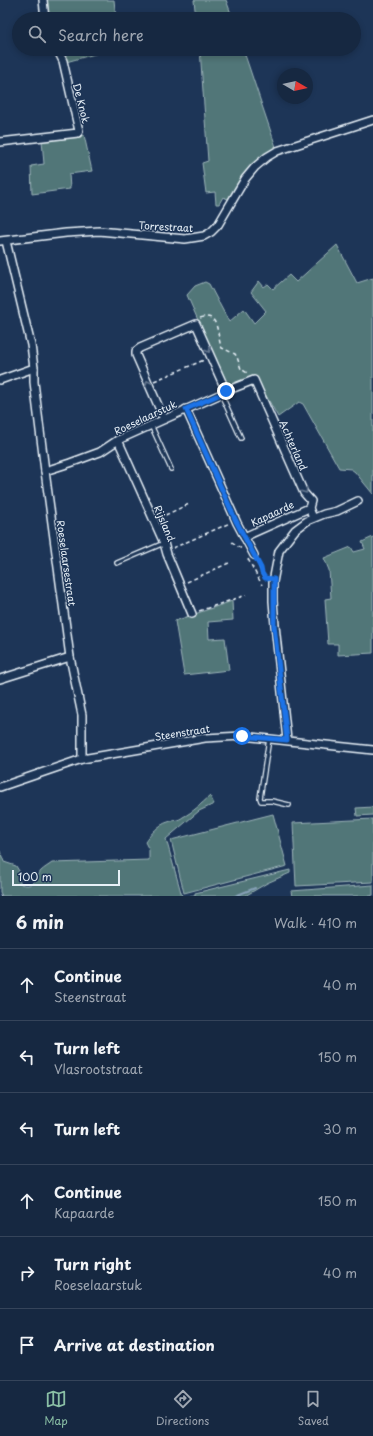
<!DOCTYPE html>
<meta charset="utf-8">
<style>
:root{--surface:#162841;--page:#1f3048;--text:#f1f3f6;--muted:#9ea6b1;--line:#35445a;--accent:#8abfa5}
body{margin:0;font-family:"Playpen Sans",sans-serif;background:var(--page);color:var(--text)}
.compass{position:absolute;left:277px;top:68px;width:36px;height:36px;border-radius:50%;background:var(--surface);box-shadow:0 2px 6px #0003;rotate:99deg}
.scale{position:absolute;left:12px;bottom:10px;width:108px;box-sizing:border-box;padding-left:4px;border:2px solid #e8f1f8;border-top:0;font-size:11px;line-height:14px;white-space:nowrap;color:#e8f1f8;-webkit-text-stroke:3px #1d3557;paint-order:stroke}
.stop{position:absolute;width:12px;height:12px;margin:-9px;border:3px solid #1a73e8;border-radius:50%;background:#fff}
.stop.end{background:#1a73e8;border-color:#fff;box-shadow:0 1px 4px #0008}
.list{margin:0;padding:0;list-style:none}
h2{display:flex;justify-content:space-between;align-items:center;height:52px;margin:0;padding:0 16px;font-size:17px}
h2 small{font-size:13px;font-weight:400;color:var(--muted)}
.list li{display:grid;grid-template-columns:26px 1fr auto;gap:12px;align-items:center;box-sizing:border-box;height:72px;padding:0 16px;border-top:1px solid var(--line)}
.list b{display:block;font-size:15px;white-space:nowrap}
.list p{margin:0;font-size:13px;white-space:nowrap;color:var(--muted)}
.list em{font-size:13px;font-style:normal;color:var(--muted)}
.icon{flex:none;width:22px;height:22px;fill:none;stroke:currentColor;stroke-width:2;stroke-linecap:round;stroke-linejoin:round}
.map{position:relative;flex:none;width:373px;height:896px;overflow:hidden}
.search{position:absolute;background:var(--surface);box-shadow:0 2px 6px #0003;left:12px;right:12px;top:12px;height:44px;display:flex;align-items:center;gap:10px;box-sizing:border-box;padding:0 14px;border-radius:22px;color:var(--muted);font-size:15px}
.sheet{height:484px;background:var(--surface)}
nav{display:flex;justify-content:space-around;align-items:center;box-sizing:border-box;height:56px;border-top:1px solid var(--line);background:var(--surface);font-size:11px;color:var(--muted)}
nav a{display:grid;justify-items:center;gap:2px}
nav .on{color:var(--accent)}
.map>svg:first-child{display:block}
.green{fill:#517678;stroke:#9cb4b8}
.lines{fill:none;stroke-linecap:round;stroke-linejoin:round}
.stream{stroke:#87a1b8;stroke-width:2}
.service-casing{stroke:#e8f1f8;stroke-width:6}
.minor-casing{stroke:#e8f1f8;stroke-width:10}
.path{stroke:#e8f1f8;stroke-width:1.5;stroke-dasharray:4 3;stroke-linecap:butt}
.service{stroke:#1d3557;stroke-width:3.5}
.minor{stroke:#1d3557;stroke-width:7}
.oneway{stroke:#64778f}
.route{stroke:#1a73e8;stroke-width:5}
.labels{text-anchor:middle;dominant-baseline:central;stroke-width:3;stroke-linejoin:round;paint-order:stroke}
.street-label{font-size:10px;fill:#e8f1f8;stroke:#1d3557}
</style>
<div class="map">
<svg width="373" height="896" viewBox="0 0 373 896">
<rect width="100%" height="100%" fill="#1d3557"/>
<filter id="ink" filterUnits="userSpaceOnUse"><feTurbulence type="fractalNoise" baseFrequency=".025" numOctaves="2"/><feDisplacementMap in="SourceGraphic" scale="8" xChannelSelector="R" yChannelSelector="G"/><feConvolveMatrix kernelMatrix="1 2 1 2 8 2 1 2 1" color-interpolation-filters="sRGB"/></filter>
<g filter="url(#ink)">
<g class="green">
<polygon points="47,0 114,0 116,19 49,19"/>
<polygon points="194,0 226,0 233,19 196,19"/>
<polygon points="60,49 113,49 66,62"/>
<path d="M200,49h43l33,98c-27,15 -33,26 -48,52l-5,-2 -4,7h-3l-1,-12 -9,1 -4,-30 6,-2z"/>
<polygon points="84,135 92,171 69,174 70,189 32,194 31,166 44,164 42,140"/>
<polygon points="337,245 357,283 373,278 373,494 355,472 351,469 339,468 303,404 299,402 278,417 255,376 232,386 226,384 187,295 195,286 205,282 209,284 229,322 244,309 254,323 266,311 251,292 259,281 264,287 268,284 273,289 289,275 296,282"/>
<polygon points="373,537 373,653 338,655 338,644 328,644 325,599 331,598 329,570 324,558 351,547 354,552 365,549 362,542"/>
<polygon points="232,601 233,620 208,622 209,639 225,638 229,670 184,675 175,621"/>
<path d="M210,796l4,8 -15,7 -33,28 16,57h-180l-2,-4v-41l4,11 12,4 3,5 -1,8 3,5c14,4 13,-5 20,-13 3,-3 7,-5 11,-8l97,-3v-10l-4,-8c7,-9 13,-17 23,-20 6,-2 10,-1 15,-5 10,-5 18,-13 27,-21z"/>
<polygon points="373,807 373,815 357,816 356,808"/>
<polygon points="273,814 287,866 184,893 171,840"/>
<polygon points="373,819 373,882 296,886 293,823"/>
<polygon points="290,870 290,873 267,883 245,896 190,896 195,895 195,893"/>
<polygon points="373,885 373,895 370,896 292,896 291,891"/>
</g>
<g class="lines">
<polyline class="stream" points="235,896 255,888"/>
<defs>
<g id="service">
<polyline points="221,394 241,438"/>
<polyline points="151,425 171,469"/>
<polyline points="117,563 164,543"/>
<polyline points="269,739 260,798 261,801 272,801 289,805"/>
</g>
<g id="minor">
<polyline points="43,0 45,19"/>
<polyline points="0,142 78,133 79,131 63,61 57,49"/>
<polyline points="0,241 66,233 99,231 185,239 204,236 211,232 218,225 245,179 255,167 267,157 277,151 373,120"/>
<polyline points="6,241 31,345 34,368 34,382 45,471 70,657 82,715 82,759"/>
<polyline points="0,380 34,368"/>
<polyline points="186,409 237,523 254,555"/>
<polyline points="164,419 136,355 136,351 140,348 196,324 226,391"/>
<polyline points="118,440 164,543 167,554 192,614"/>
<polyline points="45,471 70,463 100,452 118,440 221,394 226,391 254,380 304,493 311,501 309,508 313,518"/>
<polyline points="244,537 309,508"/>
<polyline points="0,679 70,657"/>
<polyline points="287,740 275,625 273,601 273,582 279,551 295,530 307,521 324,514 337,511 358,501"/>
<polyline points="0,787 82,759 205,738 242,736 373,750"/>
</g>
</defs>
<use href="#service" class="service-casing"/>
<use href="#minor" class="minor-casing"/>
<g class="path">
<path d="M200,318c21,-7 16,20 22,30l13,6 2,3 4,12 8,5"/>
<polyline points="154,381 204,360"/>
<polyline points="159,518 189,504"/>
<polyline points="232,542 243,550"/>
<polyline points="173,548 230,523"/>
<polyline points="248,559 262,585"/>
<polyline points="257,560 263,576 268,578"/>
<polyline points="187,582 231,562"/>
<polyline points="199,611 246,595"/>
<polyline points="0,895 1,896"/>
</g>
<use href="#service" class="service"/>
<use href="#minor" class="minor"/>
</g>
<defs><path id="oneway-chevron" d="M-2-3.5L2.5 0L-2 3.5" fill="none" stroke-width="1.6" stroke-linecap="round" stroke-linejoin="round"/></defs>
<g class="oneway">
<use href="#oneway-chevron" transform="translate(208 350) rotate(65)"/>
<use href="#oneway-chevron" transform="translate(148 383) rotate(-114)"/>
<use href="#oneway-chevron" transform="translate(305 491) rotate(55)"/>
</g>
</g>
<g class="lines" filter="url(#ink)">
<polyline class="route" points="226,391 221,394 186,409 236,521 261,568 262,573 265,578 274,579 274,625 287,740 242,736"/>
</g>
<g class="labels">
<g class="street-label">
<text transform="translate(82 103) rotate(76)">De Knok</text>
<text transform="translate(166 226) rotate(3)">Torrestraat</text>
<text transform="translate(145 417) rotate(-25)">Roeselaarstuk</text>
<text transform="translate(294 445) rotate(66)">Achterland</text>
<text transform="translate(272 513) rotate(-25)">Kapaarde</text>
<text transform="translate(165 523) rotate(67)">Rijsland</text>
<text transform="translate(67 563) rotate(82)">Roeselaarsestraat</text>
<text transform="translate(182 732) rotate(-9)">Steenstraat</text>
</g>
</g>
</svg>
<svg class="compass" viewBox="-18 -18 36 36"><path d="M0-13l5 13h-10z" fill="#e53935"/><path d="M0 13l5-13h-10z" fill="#9ea6b1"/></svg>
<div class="scale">100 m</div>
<div class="stop" style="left:242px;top:736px"></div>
<div class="stop end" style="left:226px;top:391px"></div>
<div class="search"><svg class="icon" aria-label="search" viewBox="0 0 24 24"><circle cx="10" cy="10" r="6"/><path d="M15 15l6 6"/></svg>Search here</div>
</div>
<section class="sheet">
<h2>6 min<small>Walk · 410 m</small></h2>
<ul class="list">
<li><svg class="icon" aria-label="ahead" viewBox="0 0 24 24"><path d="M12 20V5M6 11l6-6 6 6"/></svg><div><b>Continue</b><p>Steenstraat</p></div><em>40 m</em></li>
<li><svg class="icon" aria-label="left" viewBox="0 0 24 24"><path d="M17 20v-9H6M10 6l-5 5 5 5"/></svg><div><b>Turn left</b><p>Vlasrootstraat</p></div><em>150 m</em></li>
<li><svg class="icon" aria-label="left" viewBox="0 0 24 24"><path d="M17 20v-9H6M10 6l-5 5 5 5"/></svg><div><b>Turn left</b></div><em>30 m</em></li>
<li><svg class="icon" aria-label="ahead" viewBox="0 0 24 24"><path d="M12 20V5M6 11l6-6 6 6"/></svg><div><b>Continue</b><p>Kapaarde</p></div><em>150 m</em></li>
<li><svg class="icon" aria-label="right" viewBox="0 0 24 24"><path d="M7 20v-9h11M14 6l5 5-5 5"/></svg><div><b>Turn right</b><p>Roeselaarstuk</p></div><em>40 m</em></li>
<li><svg class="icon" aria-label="arrive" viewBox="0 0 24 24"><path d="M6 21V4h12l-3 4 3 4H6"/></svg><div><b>Arrive at destination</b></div></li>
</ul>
</section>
<nav>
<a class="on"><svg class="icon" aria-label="map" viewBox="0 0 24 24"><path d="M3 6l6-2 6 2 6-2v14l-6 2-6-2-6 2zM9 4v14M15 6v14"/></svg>Map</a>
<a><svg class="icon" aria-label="directions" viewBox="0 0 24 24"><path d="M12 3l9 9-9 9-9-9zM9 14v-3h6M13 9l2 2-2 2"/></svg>Directions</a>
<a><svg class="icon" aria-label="saved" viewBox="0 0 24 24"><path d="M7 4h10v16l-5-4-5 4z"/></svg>Saved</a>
</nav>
